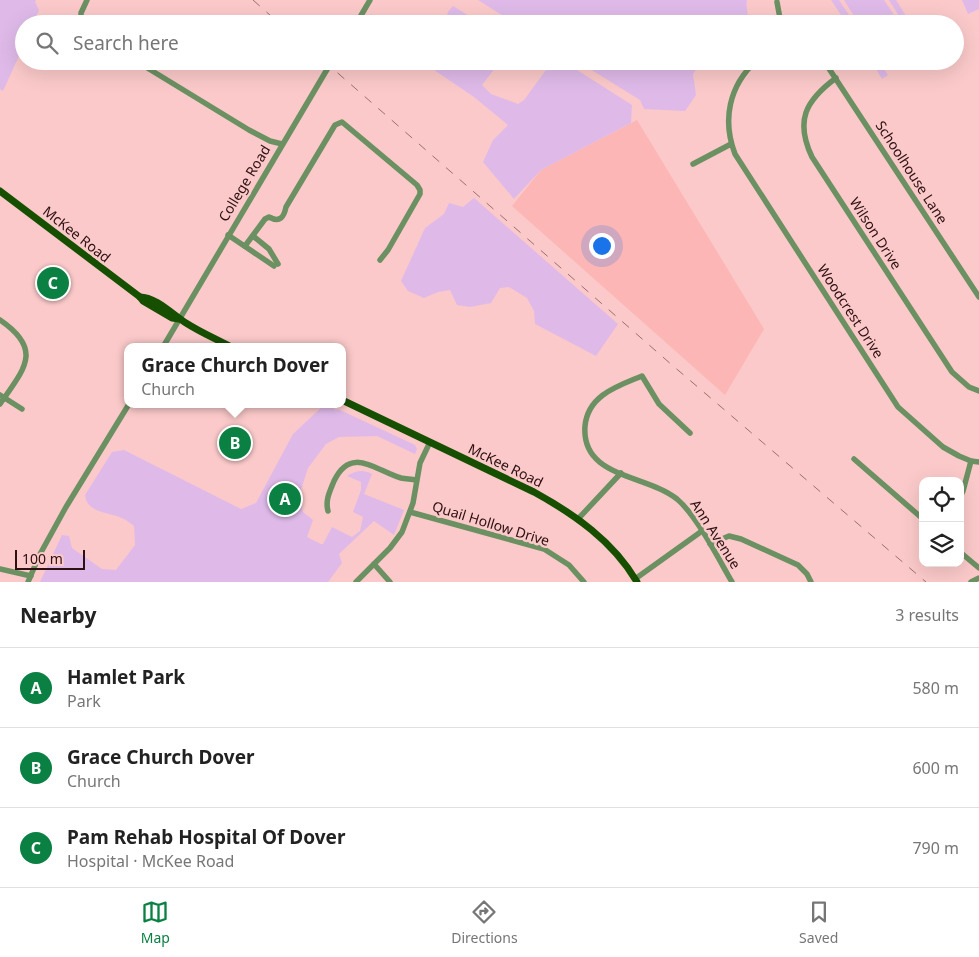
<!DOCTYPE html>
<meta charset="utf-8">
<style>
:root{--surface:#fff;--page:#f6f6f6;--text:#222;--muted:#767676;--line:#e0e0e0;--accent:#0b8043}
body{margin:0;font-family:"Noto Sans",sans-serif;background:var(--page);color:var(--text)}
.controls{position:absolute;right:15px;bottom:15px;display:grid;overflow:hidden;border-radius:10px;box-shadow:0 5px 20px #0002}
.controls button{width:45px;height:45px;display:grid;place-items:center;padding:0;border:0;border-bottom:1px solid var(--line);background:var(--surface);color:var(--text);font:25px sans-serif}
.scale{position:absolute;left:15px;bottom:12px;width:70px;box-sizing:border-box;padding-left:5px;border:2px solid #2d1011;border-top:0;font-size:14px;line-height:18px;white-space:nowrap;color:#2d1011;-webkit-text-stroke:4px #fbc9c9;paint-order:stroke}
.you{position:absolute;left:601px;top:245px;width:18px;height:18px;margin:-12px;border:4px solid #fff;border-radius:50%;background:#1a73e8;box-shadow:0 0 0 8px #1a73e833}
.badge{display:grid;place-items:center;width:32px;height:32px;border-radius:50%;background:var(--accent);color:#fff;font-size:16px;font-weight:700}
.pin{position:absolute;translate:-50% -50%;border:2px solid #fff;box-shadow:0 1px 5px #0006}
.popup{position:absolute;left:124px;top:343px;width:222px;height:65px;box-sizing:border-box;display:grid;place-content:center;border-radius:10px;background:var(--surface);filter:drop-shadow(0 1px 4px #0005);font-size:16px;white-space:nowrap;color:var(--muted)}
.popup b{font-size:19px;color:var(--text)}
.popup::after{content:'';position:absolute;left:50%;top:100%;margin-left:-10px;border:10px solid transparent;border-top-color:var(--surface)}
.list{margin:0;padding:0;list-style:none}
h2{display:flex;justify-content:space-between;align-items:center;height:65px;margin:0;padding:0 20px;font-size:21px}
h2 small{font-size:16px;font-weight:400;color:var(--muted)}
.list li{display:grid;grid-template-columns:32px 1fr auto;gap:15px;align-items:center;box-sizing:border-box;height:80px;padding:0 20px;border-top:1px solid var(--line)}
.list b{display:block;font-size:19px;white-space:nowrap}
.list p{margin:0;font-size:16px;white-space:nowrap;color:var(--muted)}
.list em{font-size:16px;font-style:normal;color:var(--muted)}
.icon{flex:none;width:28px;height:28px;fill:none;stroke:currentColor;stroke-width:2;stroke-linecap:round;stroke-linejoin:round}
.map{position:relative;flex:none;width:979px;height:582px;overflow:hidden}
.search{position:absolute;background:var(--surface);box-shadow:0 5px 20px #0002;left:15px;right:15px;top:15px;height:55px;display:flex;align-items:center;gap:12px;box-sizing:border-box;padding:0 18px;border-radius:28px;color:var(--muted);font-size:19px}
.sheet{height:305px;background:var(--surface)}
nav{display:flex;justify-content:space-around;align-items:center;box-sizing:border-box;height:70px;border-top:1px solid var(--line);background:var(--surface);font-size:14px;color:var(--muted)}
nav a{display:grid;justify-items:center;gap:2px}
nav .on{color:var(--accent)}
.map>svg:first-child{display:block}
.built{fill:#fdb6b6}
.green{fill:#dfbae9}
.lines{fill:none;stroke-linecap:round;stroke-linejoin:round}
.minor{stroke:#6b9062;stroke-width:5.5}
.major{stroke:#174f00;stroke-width:7}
.rail{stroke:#987071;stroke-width:1;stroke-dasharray:9 9;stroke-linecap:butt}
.labels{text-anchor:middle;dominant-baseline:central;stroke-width:5;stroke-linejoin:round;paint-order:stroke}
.street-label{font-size:14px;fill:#2d1011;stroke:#fbc9c9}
</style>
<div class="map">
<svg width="979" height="582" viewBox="0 0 979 582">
<rect width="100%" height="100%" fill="#fbc9c9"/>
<polygon class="built" points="637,120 764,329 725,395 512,206 541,170"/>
<g class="green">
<polygon points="0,0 36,0 35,2 39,10 33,24 24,24 24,45 3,91 0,89"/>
<path d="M478,0h269c-2,8 3,16 0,24h-231z"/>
<polygon points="831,0 839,0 855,24 847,24"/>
<polygon points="844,0 884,0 900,24 859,24"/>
<polygon points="889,0 896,0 911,24 904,24"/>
<polygon points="962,0 979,0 979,9 968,14"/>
<polygon points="453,6 482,24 445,24 448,12"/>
<polygon points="371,14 389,24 366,24"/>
<polygon points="421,61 496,61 495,68 482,85 491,94 518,104 524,100 546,70 545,61 563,61 632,105 631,123 541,170 514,199 483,162 493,140 508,125 474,97"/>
<polygon points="577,61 702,61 693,74 696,95 685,111 644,109 640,100"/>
<path d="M871,61c7,0 13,3 20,3 7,0 13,-3 21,-3l-12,8h-16l4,6 -6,4z"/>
<polygon points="474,198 618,324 596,356 535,324 534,311 527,298 509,287 500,288 491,303 470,307 457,305 450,290 438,292 424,298 408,291 401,281 425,228 444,214 449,203 463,207"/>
<path d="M325,404l11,6 2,-1 77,36 2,4 -2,5 -38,-18 -38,1 -13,7 -18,24 -9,28 4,16 10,8 -6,17 14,7h2l9,-17 20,10 8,-6 3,-14 -10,-5 8,-22v-8l-14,-6c9,-5 15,-7 25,-2l-8,20 40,16 -10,25 -20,-14 -35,33 3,9 -14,19h-288l22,-47 7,1 3,12 30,21 14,1 19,-25 -1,-19c-3,-2 -6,-5 -10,-7 -13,-7 -37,-5 -39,-24l27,-43 12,-2 117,59 15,-6 37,-69z"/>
</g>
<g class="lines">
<g class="minor">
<polyline points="777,2 781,24"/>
<polyline points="81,24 81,13 87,0"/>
<polyline points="356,24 370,0"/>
<polyline points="136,61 249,130 270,141 282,144"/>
<path d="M756,61c-27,25 -34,59 -21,93l163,253 45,40 16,9 12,5 8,1"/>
<polyline points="824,61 979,297"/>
<path d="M836,78c-31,23 -41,43 -24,79l140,215 17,15 10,4"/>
<polyline points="693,164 731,144"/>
<polyline points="228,235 274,266"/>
<polyline points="253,236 269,249 278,264"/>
<path d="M245,246l20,-27 4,-2c11,6 15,0 17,-10l49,-82 7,-3 75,63 3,5v4l-32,56 -8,10"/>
<path d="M0,320c44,30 24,49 0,84"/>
<polyline points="163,347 332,61"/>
<polyline points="0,395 22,409"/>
<path d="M690,433l-31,-29 -17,-28c-24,10 -54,19 -57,50 -4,52 61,48 92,73 20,17 41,59 55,83"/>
<polyline points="854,459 923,519"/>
<polyline points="960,497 963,491 971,461"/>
<path d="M328,511c-3,-11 2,-20 6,-30 17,-36 42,-10 67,-3 5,1 10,1 15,2"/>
<polyline points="410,512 544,549 569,565 584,582"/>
<polyline points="578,519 621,473"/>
<polyline points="710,544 729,536 741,539 798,565 807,574 811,582"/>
<polyline points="960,552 979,568"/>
<polyline points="374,564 390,582"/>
<polyline points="0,569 31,576"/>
<polyline points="635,579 702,531"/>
<polyline points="28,582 39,556 66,507 129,404"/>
<polyline points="356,582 390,548 402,532 413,503 420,463 430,442"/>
<polyline points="971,582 979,578"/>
</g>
<g class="major">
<polyline points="0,191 140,297 143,301 172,318 179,319"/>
<path d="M140,297c16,0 33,18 46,26 14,9 30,16 45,24"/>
<path d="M342,400l192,92c40,22 79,49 103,90"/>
</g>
<g class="rail">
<polyline points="253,0 280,24"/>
<polyline points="324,61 672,365 926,582"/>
</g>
</g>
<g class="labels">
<g class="street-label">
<text transform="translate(912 172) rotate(57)">Schoolhouse Lane</text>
<text transform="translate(244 183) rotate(-59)">College Road</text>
<text transform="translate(876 233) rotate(57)">Wilson Drive</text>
<text transform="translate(77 234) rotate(38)">McKee Road</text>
<text transform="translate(851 311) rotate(57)">Woodcrest Drive</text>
<text transform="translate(506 465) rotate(26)">McKee Road</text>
<text transform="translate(491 523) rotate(17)">Quail Hollow Drive</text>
<text transform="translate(716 534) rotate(57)">Ann Avenue</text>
</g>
</g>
</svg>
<div class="controls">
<button><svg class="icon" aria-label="locate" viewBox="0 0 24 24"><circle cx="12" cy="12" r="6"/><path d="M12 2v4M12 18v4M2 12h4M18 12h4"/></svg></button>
<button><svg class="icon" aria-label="layers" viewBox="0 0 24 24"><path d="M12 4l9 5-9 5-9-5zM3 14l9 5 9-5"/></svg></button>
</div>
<div class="scale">100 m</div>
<div class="you"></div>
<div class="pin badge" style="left:285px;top:499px">A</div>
<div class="pin badge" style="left:235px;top:443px">B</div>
<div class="popup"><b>Grace Church Dover</b>Church</div>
<div class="pin badge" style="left:53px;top:283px">C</div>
<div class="search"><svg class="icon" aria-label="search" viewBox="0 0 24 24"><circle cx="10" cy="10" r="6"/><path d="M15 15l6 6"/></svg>Search here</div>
</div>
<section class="sheet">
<h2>Nearby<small>3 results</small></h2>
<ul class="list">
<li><span class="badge">A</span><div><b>Hamlet Park</b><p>Park</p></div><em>580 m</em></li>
<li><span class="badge">B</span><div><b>Grace Church Dover</b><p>Church</p></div><em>600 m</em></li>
<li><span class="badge">C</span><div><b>Pam Rehab Hospital Of Dover</b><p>Hospital · McKee Road</p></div><em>790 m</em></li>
</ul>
</section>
<nav>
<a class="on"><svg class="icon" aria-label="map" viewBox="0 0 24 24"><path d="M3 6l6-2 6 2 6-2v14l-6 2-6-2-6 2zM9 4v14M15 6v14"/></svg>Map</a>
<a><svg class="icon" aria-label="directions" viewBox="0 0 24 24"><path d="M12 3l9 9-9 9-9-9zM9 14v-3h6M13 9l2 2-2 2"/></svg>Directions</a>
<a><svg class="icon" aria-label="saved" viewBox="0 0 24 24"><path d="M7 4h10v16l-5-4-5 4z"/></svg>Saved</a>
</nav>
